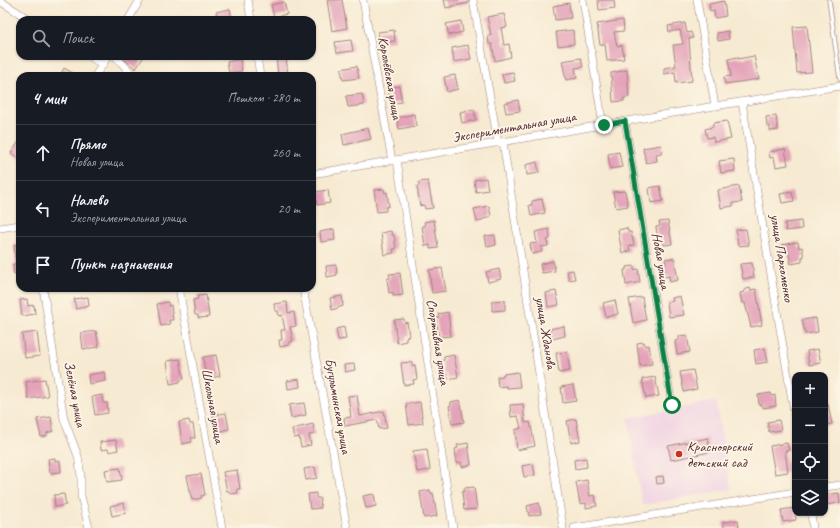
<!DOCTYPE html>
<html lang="ru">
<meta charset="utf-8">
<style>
:root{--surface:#171b24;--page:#20242c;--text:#f1f3f6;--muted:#9ea1a6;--line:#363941}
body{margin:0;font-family:Caveat,sans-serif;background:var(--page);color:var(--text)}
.controls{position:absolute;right:12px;bottom:12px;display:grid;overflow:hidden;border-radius:8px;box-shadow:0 1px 3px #0004}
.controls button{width:36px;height:36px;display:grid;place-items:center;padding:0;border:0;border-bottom:1px solid var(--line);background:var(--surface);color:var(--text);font:20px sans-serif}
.stop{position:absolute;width:12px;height:12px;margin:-9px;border:3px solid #0b8043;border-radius:50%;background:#fff}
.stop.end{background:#0b8043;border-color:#fff;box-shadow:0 1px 4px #0008}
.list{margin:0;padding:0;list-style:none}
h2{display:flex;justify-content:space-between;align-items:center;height:52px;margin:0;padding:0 16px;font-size:17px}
h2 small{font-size:13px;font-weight:400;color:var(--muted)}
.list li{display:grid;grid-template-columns:26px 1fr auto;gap:12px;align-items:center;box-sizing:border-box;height:56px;padding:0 16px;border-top:1px solid var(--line)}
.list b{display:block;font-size:15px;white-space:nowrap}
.list p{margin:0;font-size:13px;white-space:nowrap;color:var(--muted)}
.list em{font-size:13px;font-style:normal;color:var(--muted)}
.icon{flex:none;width:22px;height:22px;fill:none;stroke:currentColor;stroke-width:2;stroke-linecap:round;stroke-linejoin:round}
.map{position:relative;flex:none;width:840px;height:528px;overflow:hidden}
.search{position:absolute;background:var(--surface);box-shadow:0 1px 3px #0004;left:16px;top:16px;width:300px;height:44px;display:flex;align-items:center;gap:10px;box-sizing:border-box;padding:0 14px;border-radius:12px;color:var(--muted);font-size:15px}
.panel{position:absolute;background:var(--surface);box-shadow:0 1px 3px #0004;left:16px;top:72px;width:300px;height:220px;border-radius:12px}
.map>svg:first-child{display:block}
.built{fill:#f0d0e4}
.building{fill:#e4a3b9}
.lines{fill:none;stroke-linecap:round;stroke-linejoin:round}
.service-casing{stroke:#a0847e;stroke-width:5}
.minor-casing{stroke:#a0847e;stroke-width:8}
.service{stroke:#fff;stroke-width:3.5}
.minor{stroke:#fff;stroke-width:7}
.route{stroke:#0b8043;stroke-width:5}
.poi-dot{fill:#c8321e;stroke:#fcf5e5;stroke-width:1.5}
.labels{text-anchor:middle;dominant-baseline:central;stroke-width:3.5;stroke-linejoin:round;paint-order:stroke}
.street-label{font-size:14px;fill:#4a1f2b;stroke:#fcf5e5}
.poi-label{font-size:14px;fill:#4a1f2b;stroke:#fcf5e5;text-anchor:start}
</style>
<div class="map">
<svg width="840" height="528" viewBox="0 0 840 528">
<rect width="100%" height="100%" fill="#fcf5e5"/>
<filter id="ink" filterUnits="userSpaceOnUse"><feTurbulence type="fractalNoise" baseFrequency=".025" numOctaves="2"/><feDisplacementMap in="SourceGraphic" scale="8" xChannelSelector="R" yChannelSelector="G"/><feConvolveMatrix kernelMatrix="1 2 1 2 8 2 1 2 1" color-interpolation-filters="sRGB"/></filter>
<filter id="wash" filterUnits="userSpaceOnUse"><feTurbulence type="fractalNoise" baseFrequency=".012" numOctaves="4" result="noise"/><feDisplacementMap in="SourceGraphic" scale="16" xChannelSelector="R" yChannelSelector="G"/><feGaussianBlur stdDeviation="0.9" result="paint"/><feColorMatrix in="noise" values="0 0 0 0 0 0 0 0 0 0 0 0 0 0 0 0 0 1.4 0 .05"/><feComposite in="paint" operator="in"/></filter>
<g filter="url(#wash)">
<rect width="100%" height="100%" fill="#f7ead2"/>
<polygon class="built" points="716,401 731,489 642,505 628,418"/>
<g id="blocks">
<g class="building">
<polygon points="327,0 342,0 347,28 332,31"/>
<polygon points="444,0 468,0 468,3 446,8"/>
<polygon points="598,0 614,0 615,8 599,10"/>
<polygon points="724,1 726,16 715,18 714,10 710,11 709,4"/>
<polygon points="284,2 287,14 274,17 271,5"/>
<polygon points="569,3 571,18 555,20 553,6"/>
<polygon points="230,9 232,20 218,20 216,12"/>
<polygon points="504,14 507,27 501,28 504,45 509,44 511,57 495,61 492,44 489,44 488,36 491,35 487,17"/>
<polygon points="623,20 624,31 614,32 617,46 622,45 624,59 607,61 605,44 600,45 597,24"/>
<polygon points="461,21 463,32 449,35 446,24"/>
<polygon points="685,23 687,33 691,32 693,38 689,39 692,81 676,83 675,72 664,74 664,68 676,66 673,45 683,44 680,30 669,32 668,26"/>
<polygon points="807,26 812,72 797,73 793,27"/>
<polygon points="394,30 395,41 379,43 378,32"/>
<polygon points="573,30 574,44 558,46 556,32"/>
<polygon points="728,31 729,39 718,41 717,33"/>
<polygon points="351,40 353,51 337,53 335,42"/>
<polygon points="468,45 471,59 454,62 452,48"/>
<polygon points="126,56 144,56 136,69 124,59"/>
<polygon points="276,56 286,56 288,76 278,76"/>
<polygon points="754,56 759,79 725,84 724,77 731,76 728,59 738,57 738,59"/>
<polygon points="581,58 583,67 575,68 577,78 566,80 562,61"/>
<polygon points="240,59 242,71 229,73 227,62"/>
<polygon points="357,66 359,78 343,80 341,69"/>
<polygon points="64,68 78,76 60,76"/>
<polygon points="627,70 629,97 624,98 624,101 613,102 611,73"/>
<polygon points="513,72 515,81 504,83 502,74"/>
<polygon points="455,75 458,89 447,92 444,77"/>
<polygon points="399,86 402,102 391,104 388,88"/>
<polygon points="362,94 364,105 348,107 346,96"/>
<polygon points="518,100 520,111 506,113 504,103"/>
<polygon points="474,109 476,120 462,123 460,112"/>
<polygon points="414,114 416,126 399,129 397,118"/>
<polygon points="776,116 778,130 770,131 770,126 767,126 766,117"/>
<polygon points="727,121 731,139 714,142 713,137 707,138 705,129 713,127 713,123"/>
<polygon points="368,128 371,139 344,145 342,134"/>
<polygon points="20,140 20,159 11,153"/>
<polygon points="661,145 662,153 656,154 657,161 646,163 643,148"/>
<polygon points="785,149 788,165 776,167 774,157 770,158 769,152"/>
<polygon points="619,152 622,167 610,169 608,154"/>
<polygon points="734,159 735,171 721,173 719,161"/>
<polygon points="537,162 539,173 527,175 526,165"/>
<polygon points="486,178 488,190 476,192 474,180"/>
<polygon points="428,181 433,208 425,209 424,205 420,206 417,186 419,186 419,182"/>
<polygon points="660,186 663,201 651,203 649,188"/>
<polygon points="739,186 742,202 733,203 733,206 721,208 718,190"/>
<polygon points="384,189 385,193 387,192 389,206 386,207 386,211 377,212 374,190"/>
<polygon points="328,190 330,203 317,205 314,192"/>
<polygon points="625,191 628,206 616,208 613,192"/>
<polygon points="792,192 794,201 782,203 780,194"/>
<polygon points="542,199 545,213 531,216 529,205 532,205 532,201"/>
<polygon points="489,206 491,216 477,222 474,209"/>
<polygon points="434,220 438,248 430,249 430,245 425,246 422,226 425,226 424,222"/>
<polygon points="668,221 672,244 664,245 663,239 658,240 656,227 660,226 659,222"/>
<polygon points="801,221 802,229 786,231 785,223"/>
<polygon points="627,228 628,232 631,232 634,245 629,246 630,251 622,253 618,230"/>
<polygon points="334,229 335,240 321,242 320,232"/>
<polygon points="549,229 550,239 547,240 548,246 541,247 542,252 532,254 530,244 537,243 535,232"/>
<polygon points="746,229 749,245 738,246 736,230"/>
<polygon points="391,231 392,235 394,235 396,249 393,249 394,253 384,255 381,233"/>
<polygon points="495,235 496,245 487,247 485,236"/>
<polygon points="798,242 799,248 802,247 804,257 802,257 802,262 791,264 788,251 782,253 781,245"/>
<polygon points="20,244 20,273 14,274 13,264 16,264 14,245"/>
<polygon points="674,258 678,280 670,282 669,276 664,277 662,264 666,263 665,259"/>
<polygon points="553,261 555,271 542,273 540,264"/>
<polygon points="752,263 754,277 743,279 740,264"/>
<polygon points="336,265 337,275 327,277 326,266"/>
<polygon points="634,266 634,270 638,269 640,282 626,285 624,270 626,270 626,267"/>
<polygon points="442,268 446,291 432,293 429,270"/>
<polygon points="499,269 501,279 488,282 486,272"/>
<polygon points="573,270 575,279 569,280 567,271"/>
<polygon points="400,273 403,295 393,296 393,292 389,293 387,279 390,278 389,274"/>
<polygon points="750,288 751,290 756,289 762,325 751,327 745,303 742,303 740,293 744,292 744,290"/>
<polygon points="556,291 559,305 548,307 546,293"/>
<polygon points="206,295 209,317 198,318 198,315 195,315 193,300 198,299 197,296"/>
<polygon points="342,296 343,306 332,310 330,298"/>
<polygon points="680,296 684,315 669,317 667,302 673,301 672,298"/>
<polygon points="88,297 89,306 76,309 74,299"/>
<polygon points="642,297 646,320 633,323 629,299"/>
<polygon points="27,299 28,306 34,305 35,314 22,316 20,300"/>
<polygon points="505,300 505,310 492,311 492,301"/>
<polygon points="615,300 618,314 606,317 603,303"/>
<polygon points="168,302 168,306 171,305 173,320 169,320 170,324 161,326 157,304"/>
<polygon points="287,302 288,313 294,312 296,326 290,327 293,341 289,342 289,345 280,347 279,340 282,340 281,330 285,330 282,315 279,316 278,311 275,311 274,304"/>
<polygon points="448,312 451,336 439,337 436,318 439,317 438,314"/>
<polygon points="816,318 818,332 805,334 802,320"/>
<polygon points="404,319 405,323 407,322 409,336 406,337 406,341 397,343 394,320"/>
<polygon points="564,326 565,336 552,339 550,329"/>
<polygon points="344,327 346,339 338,340 336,329"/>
<polygon points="96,331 99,347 83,349 81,333"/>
<polygon points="37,332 40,356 25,358 22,334"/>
<polygon points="687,335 690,352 677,354 675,341 679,340 679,336"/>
<polygon points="644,342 645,346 649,345 652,364 640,366 637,343"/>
<polygon points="765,348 768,362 756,364 754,350"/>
<polygon points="818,349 821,363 809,365 807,351"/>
<polygon points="567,352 570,371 559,373 556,353"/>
<polygon points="216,355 220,376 206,379 203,357"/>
<polygon points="454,355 458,377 448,379 447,374 444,375 442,361 444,360 444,357"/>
<polygon points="180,359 184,379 180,380 180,382 170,384 167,361"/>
<polygon points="412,362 412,366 415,365 417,379 413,380 414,384 404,385 401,363"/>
<polygon points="354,364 355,370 345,372 344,365"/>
<polygon points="693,370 697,389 684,392 680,372"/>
<polygon points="104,372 106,381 89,384 88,375"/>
<polygon points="518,372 520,387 507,388 506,386 498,387 497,377 503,376 503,374"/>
<polygon points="655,377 659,396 646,398 642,379"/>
<polygon points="45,379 48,396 28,399 26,382"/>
<polygon points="299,379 300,387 288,389 287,381"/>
<polygon points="573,385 576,401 563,403 561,387"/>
<polygon points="771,393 772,396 775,395 776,406 763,408 763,405 759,405 758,395"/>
<polygon points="102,395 103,403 107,403 108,413 95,415 92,397"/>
<polygon points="357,395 360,416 384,411 387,428 379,429 377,420 345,426 344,418 351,417 348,396"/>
<polygon points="460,400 464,422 452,424 449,406 451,405 451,402"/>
<polygon points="420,402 423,423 409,425 406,404"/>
<polygon points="304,403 306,415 291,418 289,405"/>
<polygon points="523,404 525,423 530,422 535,446 517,450 515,430 521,428 518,416 511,417 510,405"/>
<polygon points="825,404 828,404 832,424 825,425"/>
<polygon points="226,413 229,429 216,432 213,415"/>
<polygon points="51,417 53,431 47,433 47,436 41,437 37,419"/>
<polygon points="576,419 580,441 571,443 567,421"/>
<polygon points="189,420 190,424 193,424 195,438 191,438 192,442 182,444 179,422"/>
<polygon points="779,420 781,430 769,432 767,422"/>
<polygon points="313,424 315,434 309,435 311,445 301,447 299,437 294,438 292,429"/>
<polygon points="708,438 710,452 671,460 668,446"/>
<polygon points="116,440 118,450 109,452 108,449 101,450 100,442"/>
<polygon points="468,443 471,465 462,467 461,462 457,463 455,449 458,448 457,445"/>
<polygon points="787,443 789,450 785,451 788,472 775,474 770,446"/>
<polygon points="427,449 430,470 417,472 413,451"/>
<polygon points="55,458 55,461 60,461 61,472 50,473 48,459"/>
<polygon points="586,458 587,467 575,469 574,460"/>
<polygon points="533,464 535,475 524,477 522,466"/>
<polygon points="315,467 317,478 306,480 304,469"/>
<polygon points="120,468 122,480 107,482 105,470"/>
<polygon points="237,470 240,489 237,489 238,493 230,494 229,491 227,491 223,472"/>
<polygon points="201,474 205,495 201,496 202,498 192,500 187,476"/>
<polygon points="663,476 664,483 657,484 656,477"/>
<polygon points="587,480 590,496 595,495 597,506 586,508 586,503 580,504 576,482"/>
<polygon points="474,487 477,509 464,510 462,492 464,492 464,488"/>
<polygon points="430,490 431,494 433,493 437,516 424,518 420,492"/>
<polygon points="316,493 316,498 320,498 321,508 310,509 308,494"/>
<polygon points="839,493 840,503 825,505 825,495"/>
<polygon points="64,494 66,505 55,507 54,495"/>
<polygon points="374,494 376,506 366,508 363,496"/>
<polygon points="124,503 126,513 112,516 110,506"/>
<polygon points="539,503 541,514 529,516 527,506"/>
<polygon points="794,508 796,520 783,522 781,510"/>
<polygon points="738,520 739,528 724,528 723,522"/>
</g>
</g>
</g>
<g filter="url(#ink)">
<use href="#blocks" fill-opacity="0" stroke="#a0847e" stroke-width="1"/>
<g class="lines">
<defs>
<polyline id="service" points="829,0 840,79"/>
<g id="minor">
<polyline points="248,0 251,20"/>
<polyline points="363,0 392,161"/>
<polyline points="473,0 498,143"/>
<polyline points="583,0 603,125"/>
<polyline points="697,0 715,106"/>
<polyline points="0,1 30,20"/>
<polyline points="128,20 140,0"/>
<polyline points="89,56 103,65"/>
<polyline points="115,56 134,76"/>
<polyline points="257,56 260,76"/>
<polyline points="95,76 108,56"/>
<polyline points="742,102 795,418"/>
<polyline points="625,121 672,405"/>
<polyline points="503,142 563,528"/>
<polyline points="397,160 453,528"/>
<polyline points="312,174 715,106 840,86"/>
<polyline points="0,228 20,225"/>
<polyline points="43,288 64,419 78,456 81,476 81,496 89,528"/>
<polyline points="179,288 222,528"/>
<polyline points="303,288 347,528"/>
<polyline points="825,487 840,485"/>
<polyline points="811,513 813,528"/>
<polyline points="574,528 795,492"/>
</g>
</defs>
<use href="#service" class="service-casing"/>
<use href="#minor" class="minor-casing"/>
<use href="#service" class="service"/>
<use href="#minor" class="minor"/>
</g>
</g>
<g class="lines" filter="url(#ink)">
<polyline class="route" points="604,125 625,121 672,405"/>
</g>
<circle class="poi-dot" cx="679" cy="454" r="4"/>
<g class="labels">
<g class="street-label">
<text transform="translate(390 78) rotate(80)">Королёвская улица</text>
<text transform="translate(514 127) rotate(-10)">Экспериментальная улица</text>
<text transform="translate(782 258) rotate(81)">улица Пархоменко</text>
<text transform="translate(661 261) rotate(81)">Новая улица</text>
<text transform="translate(546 333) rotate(81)">улица Жданова</text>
<text transform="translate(438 342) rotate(81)">Спортивная улица</text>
<text transform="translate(75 394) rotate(79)">Зелёная улица</text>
<text transform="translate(213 406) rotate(80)">Школьная улица</text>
<text transform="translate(338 406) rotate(80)">Бугульминская улица</text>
</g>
<g class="poi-label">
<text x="687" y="446">Красноярский<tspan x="687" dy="16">детский сад</tspan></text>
</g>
</g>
</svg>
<div class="controls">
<button>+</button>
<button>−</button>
<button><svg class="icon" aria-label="locate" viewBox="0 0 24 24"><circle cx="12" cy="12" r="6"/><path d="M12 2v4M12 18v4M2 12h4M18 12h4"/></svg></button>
<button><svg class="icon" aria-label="layers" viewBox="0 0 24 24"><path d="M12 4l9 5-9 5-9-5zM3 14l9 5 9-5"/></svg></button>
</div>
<div class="stop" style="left:672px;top:405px"></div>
<div class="stop end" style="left:604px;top:125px"></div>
<div class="search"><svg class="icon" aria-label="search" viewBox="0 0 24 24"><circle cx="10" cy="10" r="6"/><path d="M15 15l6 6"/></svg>Поиск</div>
<section class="panel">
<h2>4 мин<small>Пешком · 280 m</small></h2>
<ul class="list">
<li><svg class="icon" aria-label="ahead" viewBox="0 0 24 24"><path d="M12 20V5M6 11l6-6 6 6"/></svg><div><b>Прямо</b><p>Новая улица</p></div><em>260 m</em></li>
<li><svg class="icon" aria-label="left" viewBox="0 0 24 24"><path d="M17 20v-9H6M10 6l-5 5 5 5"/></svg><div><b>Налево</b><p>Экспериментальная улица</p></div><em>20 m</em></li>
<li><svg class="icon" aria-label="arrive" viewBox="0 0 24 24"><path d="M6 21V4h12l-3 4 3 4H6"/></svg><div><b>Пункт назначения</b></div></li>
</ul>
</section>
</div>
